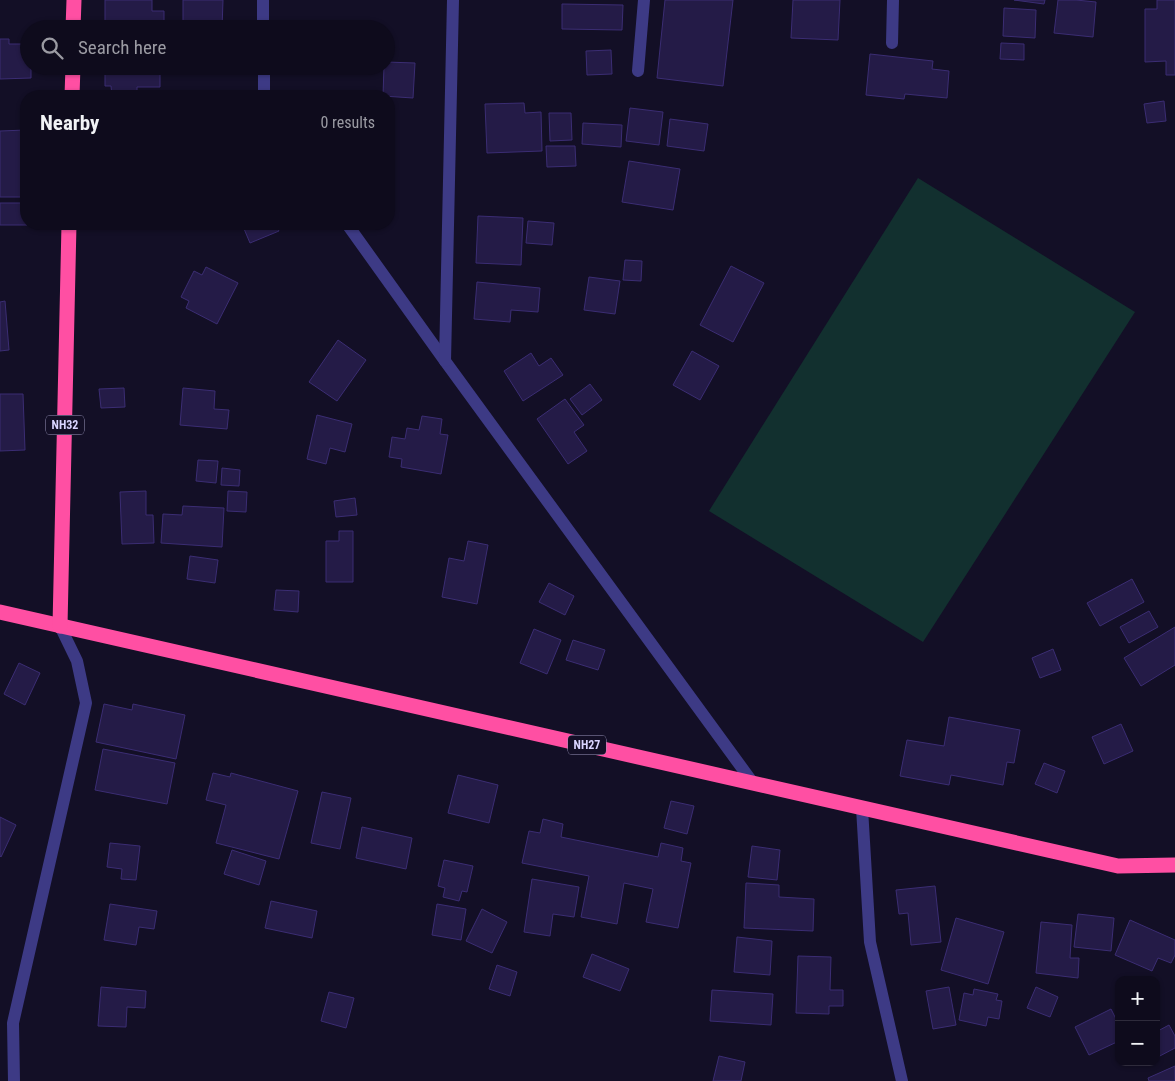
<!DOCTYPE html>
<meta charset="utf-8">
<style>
:root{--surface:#0e0b1c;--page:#171425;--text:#f1f3f6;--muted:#9b9ba3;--line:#2e2b3b}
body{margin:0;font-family:"Roboto Condensed",sans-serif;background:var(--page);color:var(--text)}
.controls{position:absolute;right:15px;bottom:15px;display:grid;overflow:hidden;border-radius:10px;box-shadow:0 1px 4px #0004}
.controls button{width:45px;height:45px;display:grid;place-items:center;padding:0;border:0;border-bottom:1px solid var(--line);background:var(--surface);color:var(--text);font:25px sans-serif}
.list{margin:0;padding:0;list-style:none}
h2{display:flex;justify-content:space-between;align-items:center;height:65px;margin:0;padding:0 20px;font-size:21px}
h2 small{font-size:16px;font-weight:400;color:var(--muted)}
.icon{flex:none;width:28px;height:28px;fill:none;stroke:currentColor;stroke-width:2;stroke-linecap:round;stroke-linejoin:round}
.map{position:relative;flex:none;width:1175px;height:1081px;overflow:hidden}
.search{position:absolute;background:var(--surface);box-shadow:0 1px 4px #0004;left:20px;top:20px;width:375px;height:55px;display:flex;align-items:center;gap:12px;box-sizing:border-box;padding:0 18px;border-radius:28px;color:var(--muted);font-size:19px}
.panel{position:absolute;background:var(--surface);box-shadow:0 1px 4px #0004;left:20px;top:90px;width:375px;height:140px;border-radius:20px}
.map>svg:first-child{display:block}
.green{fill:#12302f}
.building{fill:#241b47;stroke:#3b2d73}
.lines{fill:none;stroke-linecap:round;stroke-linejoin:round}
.street{stroke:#3d3a85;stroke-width:12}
.highway{stroke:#ff4fa3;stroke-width:15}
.labels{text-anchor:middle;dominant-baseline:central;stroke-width:4;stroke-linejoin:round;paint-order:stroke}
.shield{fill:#130f26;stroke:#9e99be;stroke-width:1}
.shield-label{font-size:12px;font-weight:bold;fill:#d9d4ff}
</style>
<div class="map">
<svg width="1175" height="1081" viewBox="0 0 1175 1081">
<rect width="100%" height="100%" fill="#130f26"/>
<polygon class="green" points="918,178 1135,312 923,642 709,511"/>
<g class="building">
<polygon points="105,0 152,0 152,11 164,11 164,29 105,29"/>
<polygon points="183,0 223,0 222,29 183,29"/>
<polygon points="665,0 733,0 723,86 657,78"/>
<polygon points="793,0 840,0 838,40 791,38"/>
<polygon points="1014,0 1045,0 1044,4"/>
<polygon points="1058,0 1076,0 1096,2 1093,37 1054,33"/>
<polygon points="1157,0 1175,0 1175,75 1166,75 1166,61 1145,62 1145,9 1157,9"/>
<polygon points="562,4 623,5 622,30 562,29"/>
<polygon points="1004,8 1036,10 1035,38 1003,36"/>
<polygon points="302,22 378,25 378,29 302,29"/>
<polygon points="0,39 9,39 9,44 29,44 29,66 31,66 31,78 0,79"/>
<polygon points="1001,43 1024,44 1024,60 1000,59"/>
<polygon points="611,50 612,74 587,75 586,51"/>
<polygon points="870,54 933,61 932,69 949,71 947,98 905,94 904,99 866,95"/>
<polygon points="386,62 415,63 413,98 383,96 384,66 386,66"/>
<polygon points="105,66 160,66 160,87 137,87 137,96 112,96 111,86 105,86"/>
<polygon points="182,66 222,66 222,67"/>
<polygon points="1164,101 1166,121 1147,123 1144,104"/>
<polygon points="524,103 525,113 541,112 542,151 487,153 485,104"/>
<polygon points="630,108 663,112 659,145 626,141"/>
<polygon points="549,113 571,113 572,140 550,141"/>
<polygon points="670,119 708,124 704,151 667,146"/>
<polygon points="583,123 622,125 621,147 582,144"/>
<polygon points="26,130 26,197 0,197 0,131"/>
<rect x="389" y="133" width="4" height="33"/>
<polygon points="546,146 575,146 576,166 547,167"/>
<polygon points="629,161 680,169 673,210 622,202"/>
<polygon points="0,203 26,203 27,225 0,225"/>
<polygon points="478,216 523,218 521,265 476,263"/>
<polygon points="528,221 554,223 552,245 526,243"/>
<polygon points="242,224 275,224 279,231 250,243"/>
<polygon points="625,260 642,261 641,281 623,280"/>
<polygon points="731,266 764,283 733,342 700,325"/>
<polygon points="206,267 238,283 217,324 186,308 189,301 181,297 194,271 202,275"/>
<polygon points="589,277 620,281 615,314 584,310"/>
<polygon points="477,282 540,288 538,312 511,310 510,322 474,319"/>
<polygon points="5,301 9,350 0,351 0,302"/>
<polygon points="338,340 366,360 337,401 309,382"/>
<polygon points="692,351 719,366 700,400 673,385"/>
<polygon points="531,353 539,366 551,358 563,375 523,401 504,371"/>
<polygon points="590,384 602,400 582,415 570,399"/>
<polygon points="124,388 125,407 101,408 99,389"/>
<polygon points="183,388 215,391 214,409 229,410 227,429 180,425"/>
<polygon points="0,394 23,394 25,450 0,451"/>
<polygon points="565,399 584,425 574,432 587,451 568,464 537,419"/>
<polygon points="317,415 352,424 345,452 330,448 326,464 307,459"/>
<polygon points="422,416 442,419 440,434 448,435 441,474 401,467 402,459 389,457 392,437 405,439 407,428 419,430"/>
<polygon points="198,460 218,461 216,483 196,481"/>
<polygon points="222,468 240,470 239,486 221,485"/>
<polygon points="146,491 146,515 153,515 154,543 122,544 120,492"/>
<polygon points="228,491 247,492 246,512 227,511"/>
<polygon points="355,498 357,515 336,517 334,501"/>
<polygon points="183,506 224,508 222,547 161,543 163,514 182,515"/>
<polygon points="339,531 353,531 353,582 326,582 326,541 339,541"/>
<polygon points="468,541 488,545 477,604 442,597 449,558 464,561"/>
<polygon points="190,556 218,560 215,583 187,579"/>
<polygon points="1132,579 1144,602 1100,626 1087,603"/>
<polygon points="549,583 574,596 565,615 539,602"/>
<polygon points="276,590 299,591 298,612 274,610"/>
<polygon points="1149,611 1158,627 1129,643 1120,627"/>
<polygon points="1175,627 1175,665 1141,686 1124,658"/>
<polygon points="534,629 561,640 547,674 520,663"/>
<polygon points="573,640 605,650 598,670 566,660"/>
<polygon points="1053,649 1061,670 1040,678 1032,658"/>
<polygon points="19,663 40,673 25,705 4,694"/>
<polygon points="104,704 132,710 133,704 185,715 176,759 96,742"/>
<polygon points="949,717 1020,730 1014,763 1007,762 1003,785 951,775 949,785 900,776 907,740 944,746"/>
<polygon points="1121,724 1133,751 1104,764 1092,737"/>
<polygon points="103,749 175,763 167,804 95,790"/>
<polygon points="1044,763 1065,771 1057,793 1035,784"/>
<polygon points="213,773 230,777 231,773 298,791 279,859 216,843 226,805 206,800"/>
<polygon points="458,775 498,785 489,823 448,813"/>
<polygon points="322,792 351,798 340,849 311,843"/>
<polygon points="671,801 694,806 687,834 664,828"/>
<polygon points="0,817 16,825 1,857 0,856"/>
<polygon points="543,819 563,824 561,837 658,857 661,843 683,848 681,861 691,863 678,928 646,922 653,889 624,883 617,924 581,917 589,876 522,863 529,831 540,833"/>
<polygon points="362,827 412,838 406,869 356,858"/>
<polygon points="110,843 140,846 136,880 121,879 122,869 107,867"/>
<polygon points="752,846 780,850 777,880 748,877"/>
<polygon points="232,850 266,861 259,885 224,874"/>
<polygon points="444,860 473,866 467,892 462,891 459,901 443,897 445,888 438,886"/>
<polygon points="532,879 579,887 574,917 553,914 550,936 524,932"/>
<polygon points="746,883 779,885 779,897 814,899 813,931 744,928"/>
<polygon points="935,886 941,942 911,945 908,913 899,914 896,890"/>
<polygon points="271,901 317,911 312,938 265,928"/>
<polygon points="110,904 157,911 154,929 139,927 136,945 104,940"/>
<polygon points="437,904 466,909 461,940 432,935"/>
<polygon points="482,909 507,922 492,953 466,941"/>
<polygon points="1078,914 1114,918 1111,951 1074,947"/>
<polygon points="956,918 1004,932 988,984 941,970"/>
<polygon points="1130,920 1175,940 1175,955 1171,963 1158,958 1152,971 1115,955"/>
<polygon points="1041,922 1072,925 1070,958 1079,958 1078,978 1036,973"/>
<polygon points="737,937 772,941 770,975 734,972"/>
<polygon points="592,954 629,969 620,991 583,977"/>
<polygon points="798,956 831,957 830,990 843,990 843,1006 829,1006 829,1014 796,1013"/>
<polygon points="497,965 517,972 510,996 489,989"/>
<polygon points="101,987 146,991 145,1008 127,1007 126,1027 98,1026"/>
<polygon points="949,987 956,1025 933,1029 926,991"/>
<polygon points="1036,987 1058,997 1050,1017 1027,1008"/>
<polygon points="974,989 998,994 996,1000 1002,1001 999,1019 988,1017 986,1026 959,1020 964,993 973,995"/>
<polygon points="712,990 773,994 771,1025 710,1021"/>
<polygon points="329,992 354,998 346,1028 321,1021"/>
<polygon points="1111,1009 1119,1025 1119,1041 1089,1055 1075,1027"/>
<polygon points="1169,1025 1175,1036 1175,1048 1156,1058 1156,1032"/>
<polygon points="719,1056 745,1062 741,1081 713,1081"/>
<polygon points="1175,1066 1175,1081 1149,1081 1148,1078"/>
</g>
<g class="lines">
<g class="street">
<polyline points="263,0 263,29"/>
<polyline points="892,43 893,0"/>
<polyline points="264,66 264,96"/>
<polyline points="638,71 644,0"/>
<polyline points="347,224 445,361 753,783"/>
<polyline points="445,361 453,0"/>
<polyline points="862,808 870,942 902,1081"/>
<polyline points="14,1081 13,1023 86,703 77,661 60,626"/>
</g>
<g class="highway">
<polyline points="73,29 74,0"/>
<polyline points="72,96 73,66"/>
<polyline points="0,612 1118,866 1175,865"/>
<polyline points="60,626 69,224"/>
</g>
</g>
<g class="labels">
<g class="shield">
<rect x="46" y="415.5" width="38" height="19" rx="4"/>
<rect x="568" y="735.5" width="38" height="19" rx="4"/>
</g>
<g class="shield-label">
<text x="65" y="425">NH32</text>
<text x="587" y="745">NH27</text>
</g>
</g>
</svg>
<div class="controls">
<button>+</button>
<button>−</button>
</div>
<div class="search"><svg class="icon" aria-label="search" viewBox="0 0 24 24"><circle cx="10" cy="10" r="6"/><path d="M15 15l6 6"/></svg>Search here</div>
<section class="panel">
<h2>Nearby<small>0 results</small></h2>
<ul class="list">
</ul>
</section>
</div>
